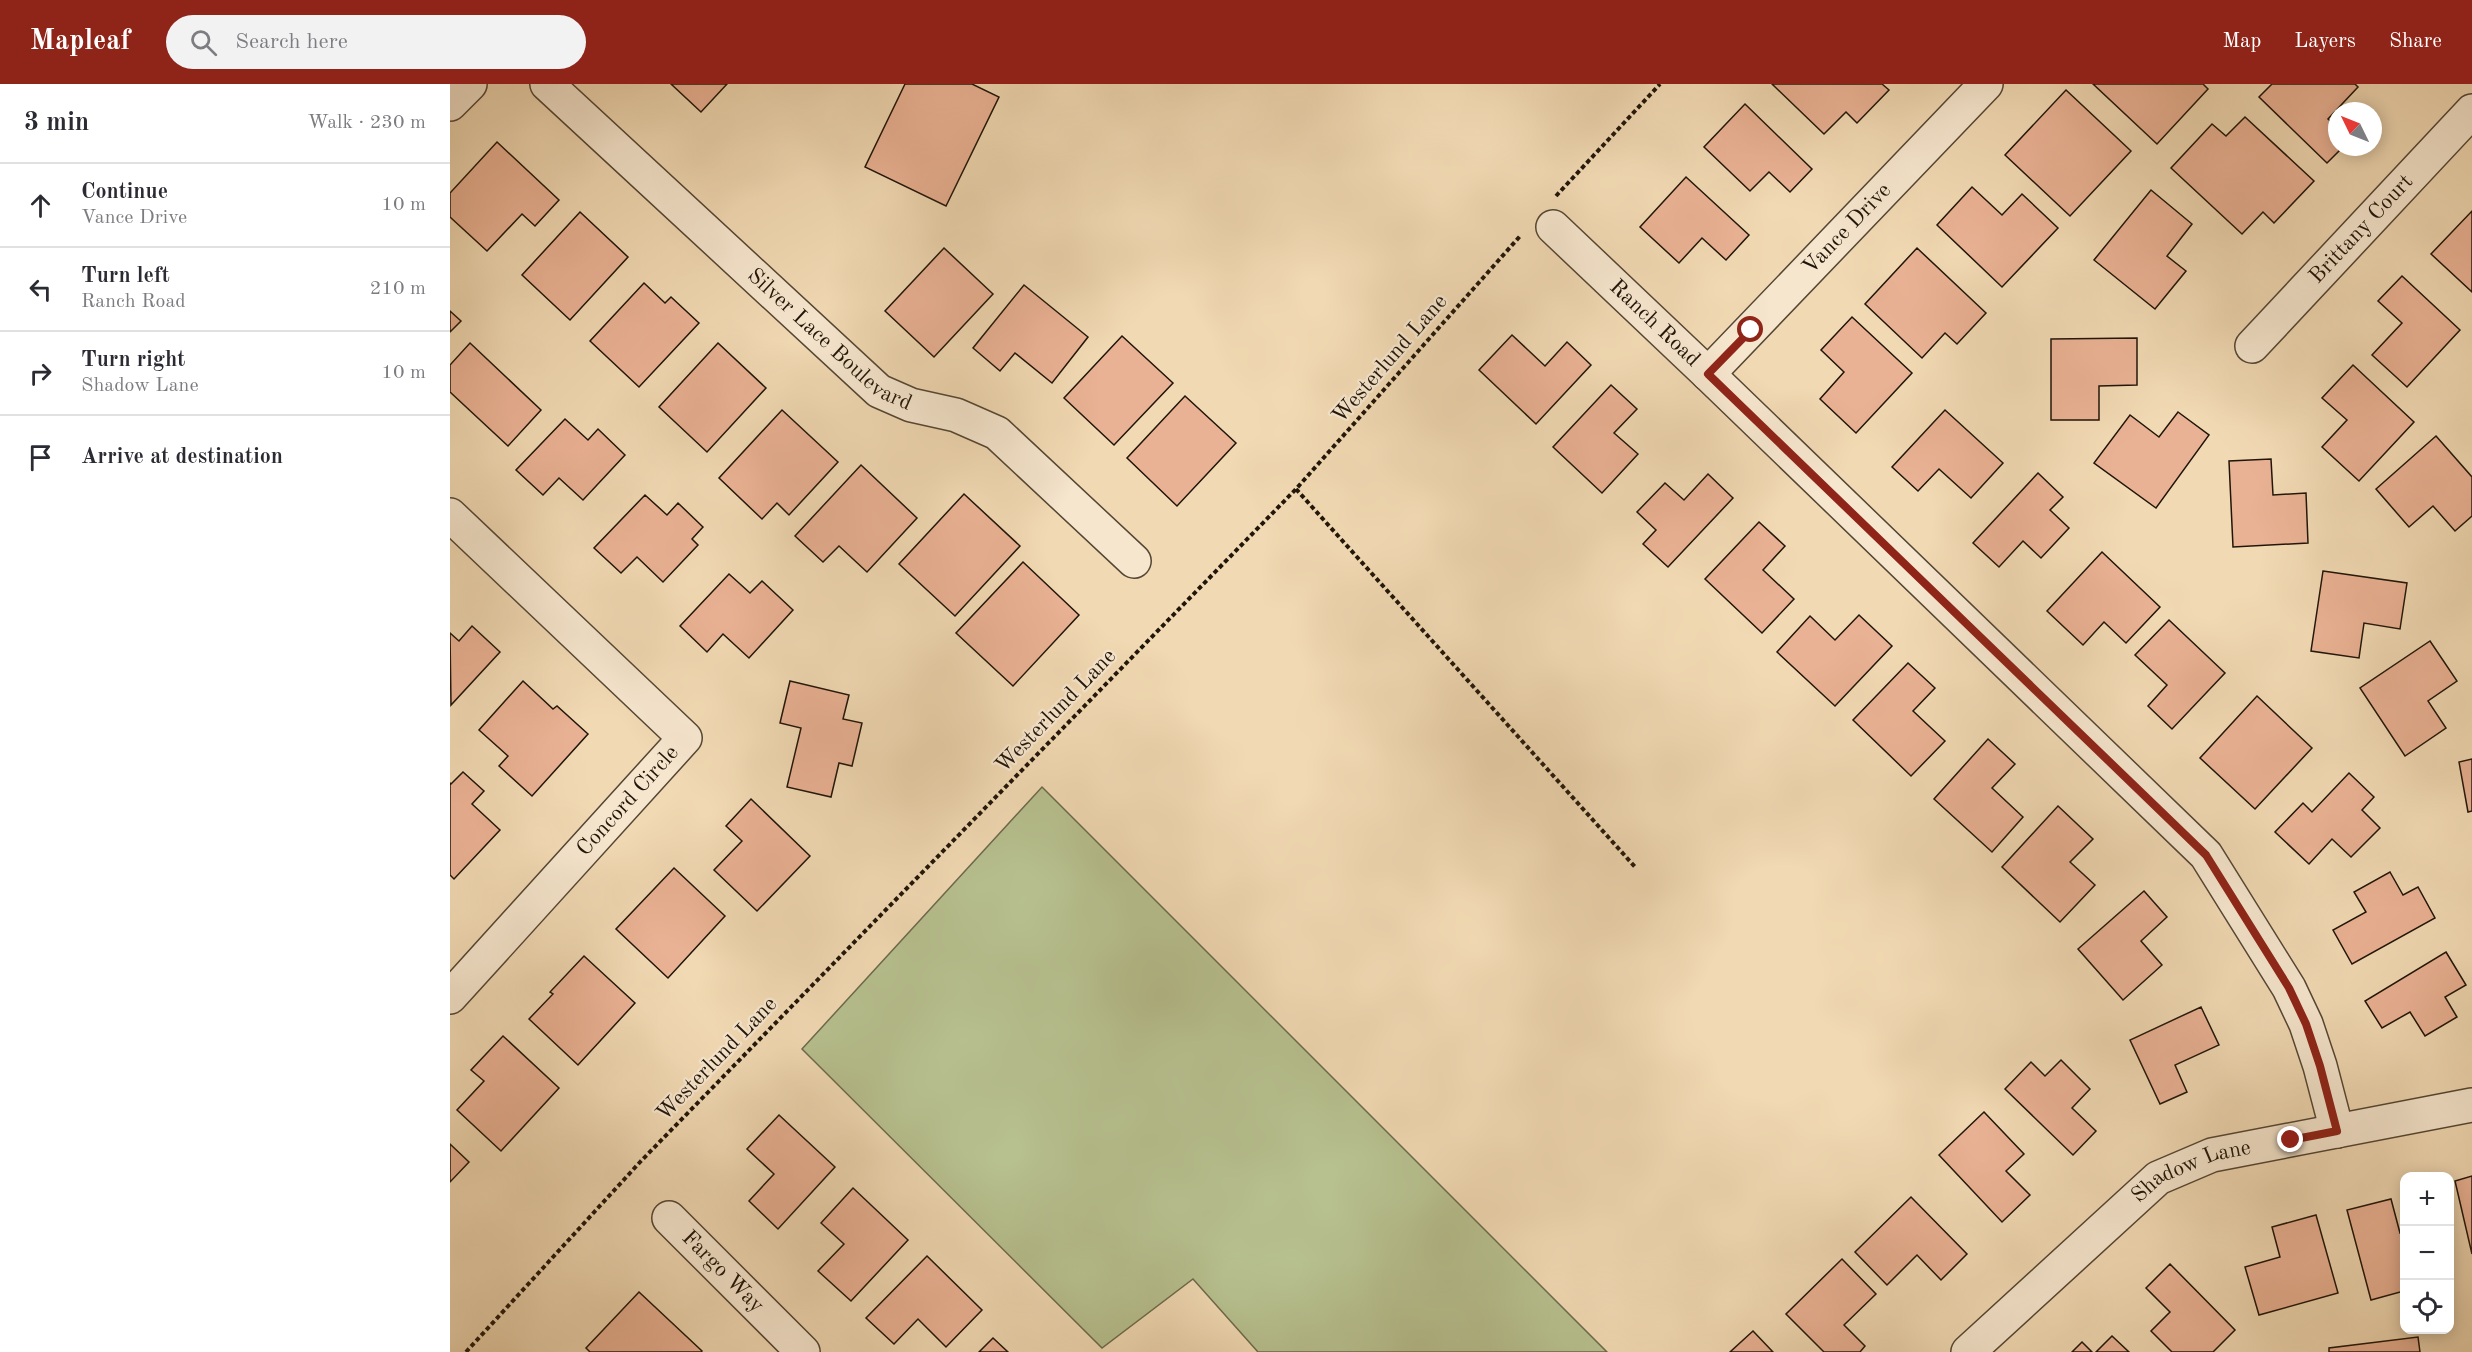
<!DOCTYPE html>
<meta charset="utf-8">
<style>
:root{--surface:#fff;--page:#f2f2f3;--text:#2b2b33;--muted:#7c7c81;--line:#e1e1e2;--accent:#8f2418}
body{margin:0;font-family:"Old Standard TT",serif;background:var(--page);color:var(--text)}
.controls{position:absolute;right:18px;bottom:18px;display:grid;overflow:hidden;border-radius:12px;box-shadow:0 3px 15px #0003}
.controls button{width:54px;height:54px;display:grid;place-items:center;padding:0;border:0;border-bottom:2px solid var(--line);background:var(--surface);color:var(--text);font:30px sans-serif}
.compass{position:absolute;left:1878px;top:18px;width:54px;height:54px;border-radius:50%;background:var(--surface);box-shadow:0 3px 15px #0003;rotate:313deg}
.stop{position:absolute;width:18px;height:18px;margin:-14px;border:4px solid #8f2418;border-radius:50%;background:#fff}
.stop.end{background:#8f2418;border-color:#fff;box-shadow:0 2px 6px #0008}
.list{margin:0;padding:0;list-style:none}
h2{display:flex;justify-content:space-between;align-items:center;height:78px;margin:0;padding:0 24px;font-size:26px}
h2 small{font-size:20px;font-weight:400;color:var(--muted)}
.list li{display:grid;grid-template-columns:39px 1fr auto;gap:18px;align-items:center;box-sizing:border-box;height:84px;padding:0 24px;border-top:2px solid var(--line)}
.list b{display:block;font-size:22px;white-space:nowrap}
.list p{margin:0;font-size:20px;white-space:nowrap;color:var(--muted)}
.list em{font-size:20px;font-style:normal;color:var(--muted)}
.icon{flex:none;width:33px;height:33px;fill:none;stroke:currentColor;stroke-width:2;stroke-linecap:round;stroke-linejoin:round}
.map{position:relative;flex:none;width:2022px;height:1268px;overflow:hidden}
header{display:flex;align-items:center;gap:36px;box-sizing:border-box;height:84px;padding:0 30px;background:var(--accent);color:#fff}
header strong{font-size:28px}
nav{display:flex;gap:33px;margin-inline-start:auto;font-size:21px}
.search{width:420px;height:54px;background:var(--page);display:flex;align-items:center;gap:15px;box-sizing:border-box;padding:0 21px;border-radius:33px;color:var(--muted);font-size:22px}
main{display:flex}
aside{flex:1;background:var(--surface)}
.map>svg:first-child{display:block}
.green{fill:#b7c08f;stroke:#6c6a4c;stroke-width:1.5}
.building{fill:#eab294;stroke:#201509;stroke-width:1.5}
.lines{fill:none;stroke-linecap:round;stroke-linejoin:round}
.minor-casing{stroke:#544634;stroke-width:36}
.path{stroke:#201509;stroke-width:4;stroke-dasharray:4.5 3;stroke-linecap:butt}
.minor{stroke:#f6e6ce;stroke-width:33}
.route{stroke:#8f2418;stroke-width:8}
.labels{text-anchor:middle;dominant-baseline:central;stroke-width:4.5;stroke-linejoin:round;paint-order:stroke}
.street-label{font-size:22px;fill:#201509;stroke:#f6e6ce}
</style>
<header>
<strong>Mapleaf</strong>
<div class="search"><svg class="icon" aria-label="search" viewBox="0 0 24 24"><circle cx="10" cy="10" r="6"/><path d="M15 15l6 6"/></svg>Search here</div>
<nav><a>Map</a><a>Layers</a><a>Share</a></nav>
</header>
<main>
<aside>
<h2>3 min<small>Walk · 230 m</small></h2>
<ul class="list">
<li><svg class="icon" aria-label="ahead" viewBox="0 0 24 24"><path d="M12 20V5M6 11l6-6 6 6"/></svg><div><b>Continue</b><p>Vance Drive</p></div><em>10 m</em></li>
<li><svg class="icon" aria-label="left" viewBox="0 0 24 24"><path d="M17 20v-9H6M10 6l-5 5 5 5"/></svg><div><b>Turn left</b><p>Ranch Road</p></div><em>210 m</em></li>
<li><svg class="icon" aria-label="right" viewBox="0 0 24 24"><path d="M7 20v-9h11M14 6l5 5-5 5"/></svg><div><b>Turn right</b><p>Shadow Lane</p></div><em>10 m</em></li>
<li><svg class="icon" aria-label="arrive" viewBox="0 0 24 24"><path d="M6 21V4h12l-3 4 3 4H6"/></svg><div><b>Arrive at destination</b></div></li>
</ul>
</aside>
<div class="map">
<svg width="2022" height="1268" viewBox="0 0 2022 1268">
<rect width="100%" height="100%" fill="#f1d9b3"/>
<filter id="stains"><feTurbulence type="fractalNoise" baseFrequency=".00333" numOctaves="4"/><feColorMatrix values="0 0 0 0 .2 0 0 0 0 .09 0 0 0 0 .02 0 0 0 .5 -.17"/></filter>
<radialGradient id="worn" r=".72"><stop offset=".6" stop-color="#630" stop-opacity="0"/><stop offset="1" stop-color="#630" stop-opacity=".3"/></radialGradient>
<polygon class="green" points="592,703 1157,1268 808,1268 743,1195 652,1264 352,965"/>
<g class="building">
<polygon points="221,0 277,0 251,28"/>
<polygon points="455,0 522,0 549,13 496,122 415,83"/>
<polygon points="1322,0 1432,0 1439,6 1407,39 1396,28 1374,50"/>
<polygon points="1643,0 1753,0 1758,5 1707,60"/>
<polygon points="1822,0 1905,0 1908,3 1878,35 1887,43 1887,63 1893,63 1877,79 1809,13"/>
<polygon points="1616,6 1681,67 1620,132 1555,71"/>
<polygon points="1295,20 1362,85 1340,108 1319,88 1300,107 1254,63"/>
<polygon points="1795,33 1864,97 1824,139 1813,128 1792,150 1721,84 1762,40 1776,52"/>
<polygon points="47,58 109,116 85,142 72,130 37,167 0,133 0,109"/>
<polygon points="1236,93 1299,151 1276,176 1252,154 1229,179 1190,143"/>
<polygon points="1522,103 1552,131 1572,110 1608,144 1552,203 1487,141"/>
<polygon points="1701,106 1742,140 1717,172 1736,187 1705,225 1644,176"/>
<polygon points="2022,127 2022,208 1981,170"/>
<polygon points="130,128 178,173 120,236 72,191"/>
<polygon points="494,164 543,210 484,273 435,227"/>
<polygon points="1467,164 1536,229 1507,260 1495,249 1472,274 1415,220"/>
<polygon points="1952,192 2010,246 1957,303 1922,271 1952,239 1928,217"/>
<polygon points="194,199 215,219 221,213 249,239 189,303 140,257"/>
<polygon points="574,201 638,253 602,299 565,269 550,287 523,264"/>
<polygon points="0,227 11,237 0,248"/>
<polygon points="1402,233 1462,289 1406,349 1370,315 1394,288 1371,266"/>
<polygon points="1062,251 1095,282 1117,258 1141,281 1086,340 1029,286"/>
<polygon points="672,252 723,299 664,361 614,314"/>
<polygon points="1687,254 1687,301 1649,302 1649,336 1601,336 1601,255"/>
<polygon points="20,259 91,326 58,362 0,308 0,281"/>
<polygon points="268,259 316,304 257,368 209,323"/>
<polygon points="1903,281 1964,338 1909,397 1872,363 1897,336 1872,314"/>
<polygon points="1161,301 1187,325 1164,349 1188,370 1152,409 1103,363"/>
<polygon points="735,312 786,359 727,422 677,374"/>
<polygon points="332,326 388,378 339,431 327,419 312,435 269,394"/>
<polygon points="1495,326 1553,379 1521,414 1489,385 1468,407 1442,383"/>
<polygon points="1728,328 1759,351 1706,424 1644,379 1680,331 1709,353"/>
<polygon points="115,335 138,356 148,345 175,371 133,416 109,394 93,411 66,386"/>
<polygon points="1986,352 2022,393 2022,432 2005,447 1983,422 1959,443 1926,405"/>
<polygon points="1821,375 1823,411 1856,409 1858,459 1783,463 1779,377"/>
<polygon points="411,381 467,434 417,488 389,462 373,478 345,452"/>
<polygon points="1588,389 1613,413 1600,426 1619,444 1591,474 1573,457 1549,483 1523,459"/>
<polygon points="1258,390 1283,414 1218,483 1193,460 1206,446 1187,428 1215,399 1234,416"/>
<polygon points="514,410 570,462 505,532 449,480"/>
<polygon points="195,411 217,431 228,419 253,443 242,455 248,461 213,498 187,473 171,489 144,464"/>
<polygon points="1309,438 1335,462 1313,486 1344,515 1312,549 1255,495"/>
<polygon points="1652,468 1710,523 1676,559 1654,538 1633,561 1597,527"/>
<polygon points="573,478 629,531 563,602 506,549"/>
<polygon points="1873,487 1957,499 1950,545 1914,539 1909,574 1861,567"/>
<polygon points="279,490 300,509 312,497 343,526 299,574 273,550 257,568 230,542"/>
<polygon points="1409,531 1442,562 1385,622 1327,568 1360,532 1385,556"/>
<polygon points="1719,536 1775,589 1722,645 1698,622 1717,601 1685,571"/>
<polygon points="22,542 50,568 1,621 0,549 9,557"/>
<polygon points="1980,557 2007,597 1978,617 1996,644 1955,672 1910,604"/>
<polygon points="1458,579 1485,604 1463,627 1495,657 1461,692 1403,636"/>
<polygon points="73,597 103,625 107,622 138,650 82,712 49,682 58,672 29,646"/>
<polygon points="340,597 399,611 393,635 412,639 402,682 389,679 381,713 337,703 351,644 330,639"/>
<polygon points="1807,612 1862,664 1805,725 1750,674"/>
<polygon points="1538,655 1565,680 1542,704 1573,733 1542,768 1484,715"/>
<polygon points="2022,675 2022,727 2018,728 2009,678"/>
<polygon points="13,688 34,707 22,720 50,746 4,795 0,791 0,699 1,700"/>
<polygon points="1899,689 1924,713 1912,726 1930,744 1901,773 1882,755 1859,780 1825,748 1853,719 1862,728"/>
<polygon points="301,715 360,772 307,827 264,786 292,757 276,742"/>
<polygon points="1608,722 1643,755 1620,778 1645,801 1610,838 1552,783"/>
<polygon points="224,784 275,832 218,894 166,845"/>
<polygon points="1940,788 1953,811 1968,803 1985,834 1902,880 1883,846 1916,828 1904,808"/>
<polygon points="1694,807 1717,833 1691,857 1712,881 1673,916 1628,865"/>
<polygon points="1996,868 2016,901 1995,913 2007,933 1975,952 1960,928 1932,944 1915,917"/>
<polygon points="134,872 185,919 128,981 79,935 103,910 100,908"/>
<polygon points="1751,923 1769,961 1725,981 1737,1008 1710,1020 1680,956"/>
<polygon points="53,952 109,1004 51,1067 7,1026 34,997 21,986"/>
<polygon points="1611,976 1640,1005 1622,1024 1646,1047 1623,1071 1555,1005 1581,978 1595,992"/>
<polygon points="1534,1028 1574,1070 1556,1087 1580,1111 1552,1138 1489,1071"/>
<polygon points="329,1031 385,1083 328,1145 299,1117 324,1090 297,1065"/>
<polygon points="0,1060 19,1078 0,1098"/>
<polygon points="2022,1092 2022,1170 2005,1097"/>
<polygon points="403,1104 458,1156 401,1217 368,1187 394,1160 371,1139"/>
<polygon points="1461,1113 1517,1170 1491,1196 1467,1171 1437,1201 1405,1168"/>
<polygon points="1941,1115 1950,1149 1954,1148 1954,1207 1921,1216 1897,1126"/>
<polygon points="1866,1131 1888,1209 1809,1231 1795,1183 1830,1173 1822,1143"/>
<polygon points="477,1172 532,1226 496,1263 468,1235 444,1260 416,1234"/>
<polygon points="1392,1175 1426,1210 1394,1241 1415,1262 1410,1268 1374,1268 1336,1230"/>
<polygon points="1720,1180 1785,1246 1763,1268 1722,1268 1701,1247 1720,1228 1696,1204"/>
<polygon points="189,1208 252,1267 251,1268 140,1268 136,1264"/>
<polygon points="1303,1247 1323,1268 1280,1268"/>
<polygon points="1662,1252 1679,1268 1646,1268"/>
<polygon points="1968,1253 1970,1268 1879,1268 1879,1264"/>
<polygon points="543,1254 558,1268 529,1268"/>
<polygon points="1632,1258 1642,1268 1622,1268"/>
</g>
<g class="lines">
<defs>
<g id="minor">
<path id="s1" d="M97,0l332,307 32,14 45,10 41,18 137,128"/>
<polyline points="0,20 20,0"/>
<path id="s2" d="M1103,143l155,147 498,481 83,133 17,36 14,42 17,65"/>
<path id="s3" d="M1802,262l220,-235"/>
<path id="s4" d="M1258,290l278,-290"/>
<polyline points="0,431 235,654 0,913"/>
<path id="s5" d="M219,1134l134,134"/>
<path id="s6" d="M1518,1268l190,-174 54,-23 260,-50"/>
</g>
</defs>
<use href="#minor" class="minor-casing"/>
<g class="path">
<polyline points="1106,112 1210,0"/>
<polyline points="846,405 1186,784"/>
<polyline points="16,1268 191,1077 846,405 1071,151"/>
</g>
<use href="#minor" class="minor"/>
</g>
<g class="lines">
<polyline class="route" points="1301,246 1258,290 1756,771 1839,904 1856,940 1870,982 1887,1047 1841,1056"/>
</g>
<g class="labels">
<g class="street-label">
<text stroke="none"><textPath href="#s3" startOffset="160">Brittany Court</textPath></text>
<text stroke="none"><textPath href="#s4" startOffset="201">Vance Drive</textPath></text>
<text stroke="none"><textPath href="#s2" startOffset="140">Ranch Road</textPath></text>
<text stroke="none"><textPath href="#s1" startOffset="382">Silver Lace Boulevard</textPath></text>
<text transform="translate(940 275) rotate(-49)">Westerlund Lane</text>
<text transform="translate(606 627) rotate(-46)">Westerlund Lane</text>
<text transform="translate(178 717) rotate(-48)">Concord Circle</text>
<text transform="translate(267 975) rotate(-46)">Westerlund Lane</text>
<text stroke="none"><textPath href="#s6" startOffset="291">Shadow Lane</textPath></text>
<text stroke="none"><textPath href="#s5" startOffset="76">Fargo Way</textPath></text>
</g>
</g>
<rect width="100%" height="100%" filter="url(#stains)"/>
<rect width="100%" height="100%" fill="url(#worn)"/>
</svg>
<div class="controls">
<button>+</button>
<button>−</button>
<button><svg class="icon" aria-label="locate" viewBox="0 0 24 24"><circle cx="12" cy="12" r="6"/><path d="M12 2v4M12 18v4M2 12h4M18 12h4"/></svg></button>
</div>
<svg class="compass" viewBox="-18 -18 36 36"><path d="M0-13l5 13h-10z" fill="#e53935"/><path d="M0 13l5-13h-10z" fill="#7c7c81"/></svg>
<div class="stop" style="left:1301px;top:246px"></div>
<div class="stop end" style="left:1841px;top:1056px"></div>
</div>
</main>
